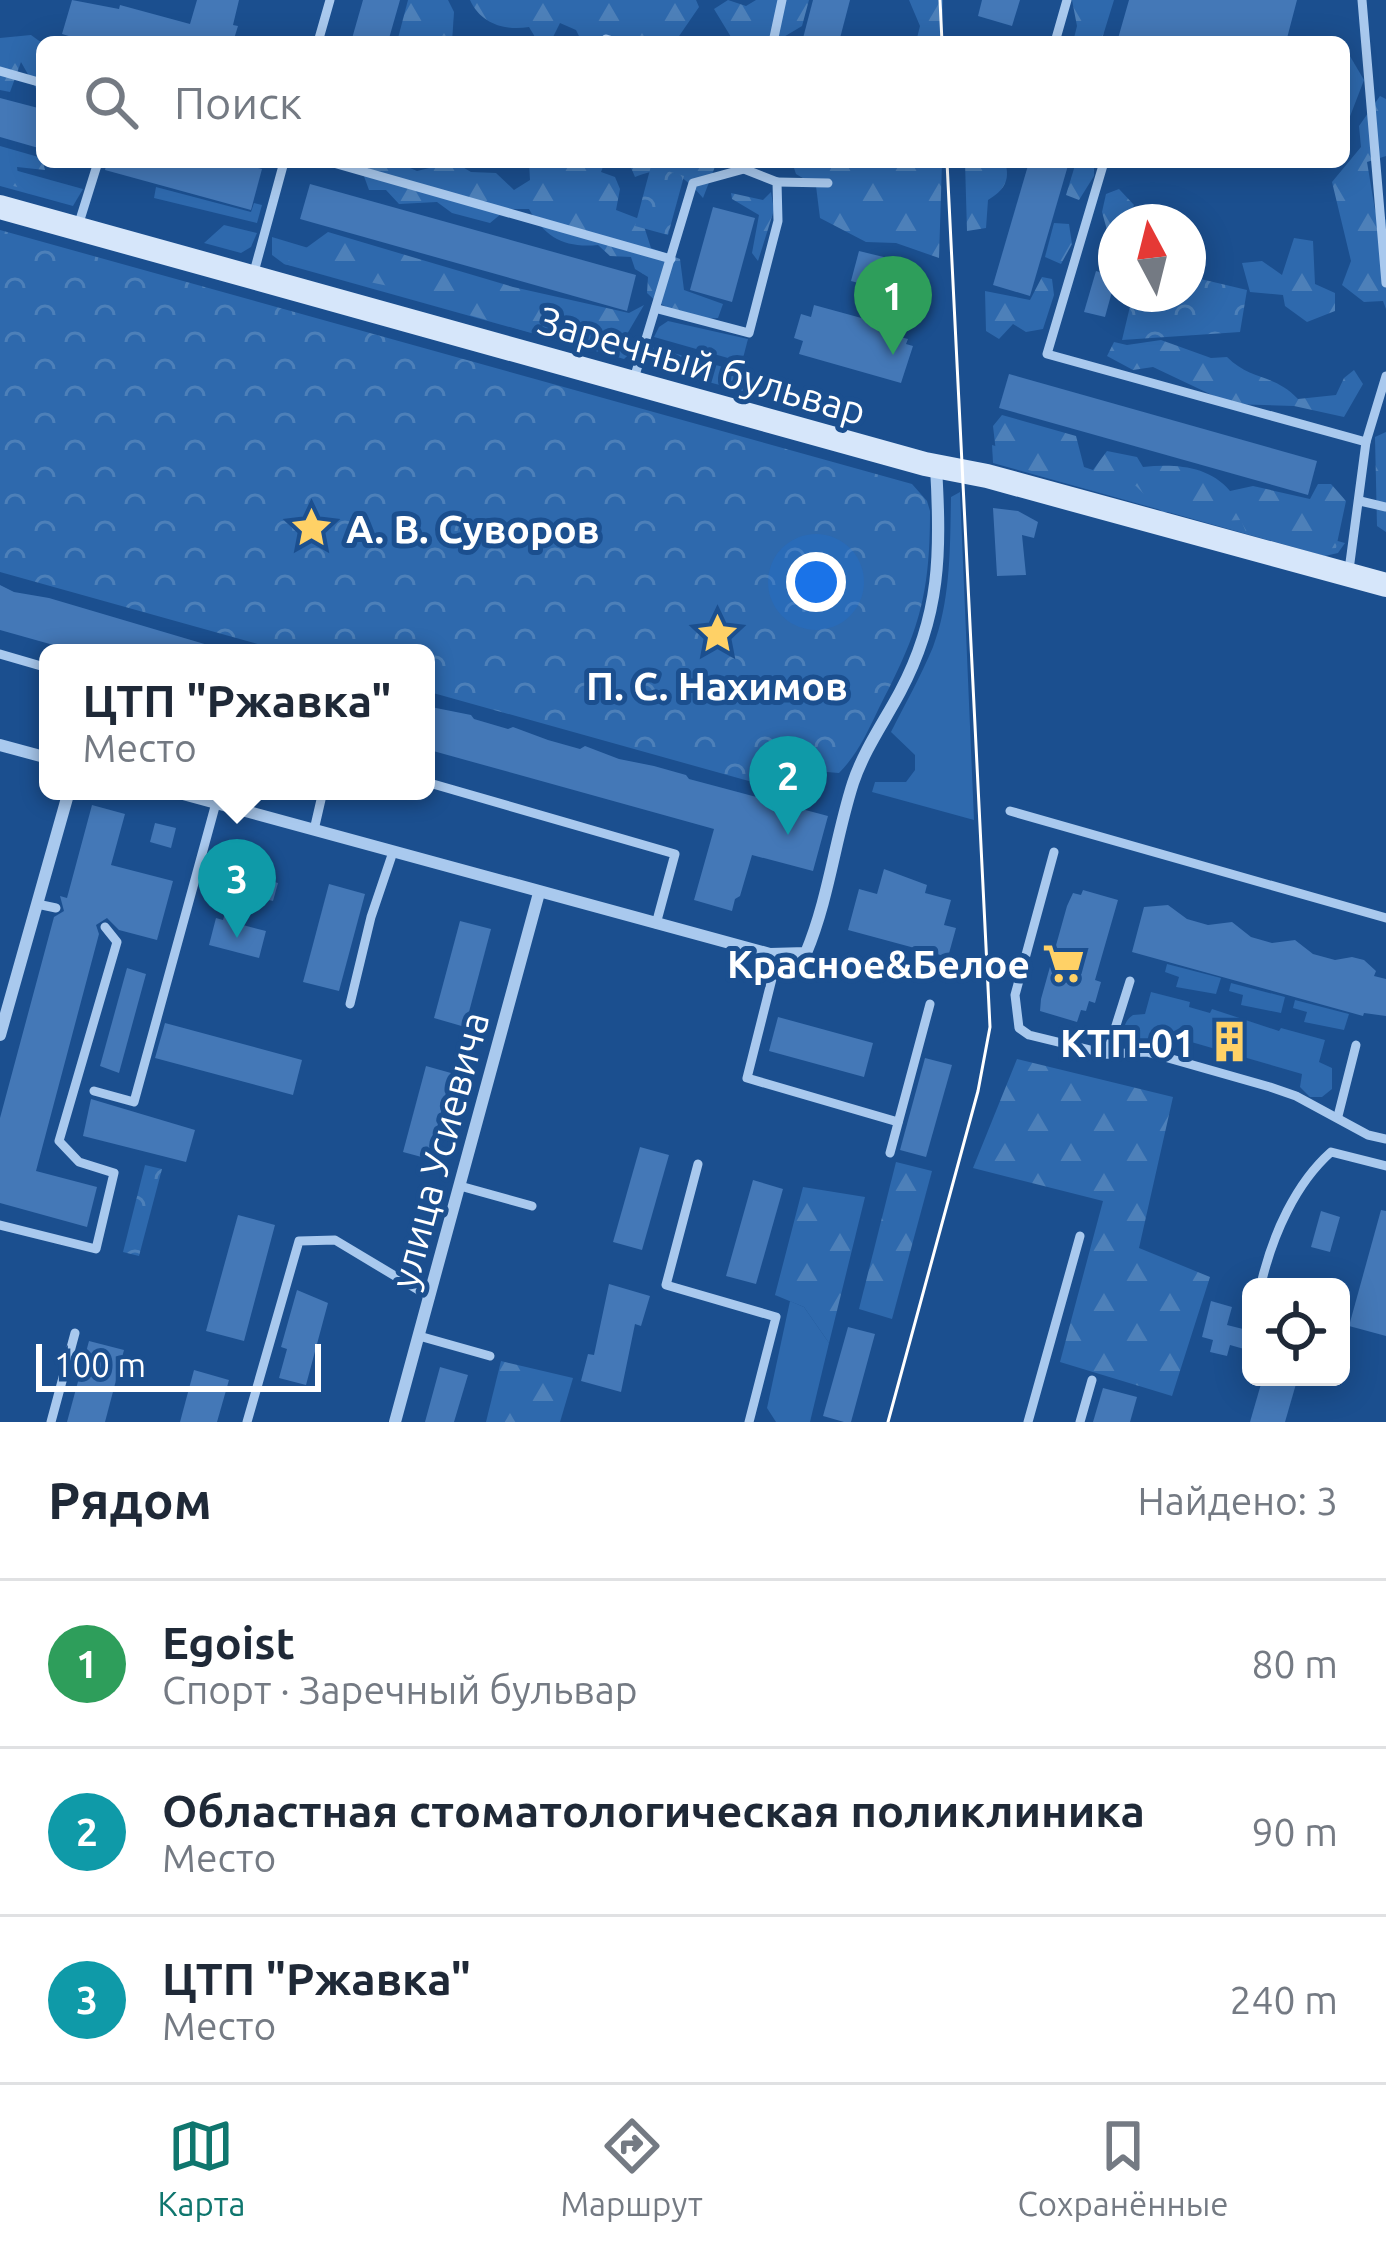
<!DOCTYPE html>
<html lang="ru">
<meta charset="utf-8">
<style>
:root{--surface:#fff;--page:#f2f2f3;--text:#1f2937;--muted:#747a83;--line:#e0e1e3;--accent:#0f766e}
body{margin:0;font-family:Ubuntu,sans-serif;background:var(--page);color:var(--text)}
.controls{position:absolute;right:36px;bottom:36px;display:grid;overflow:hidden;border-radius:18px;box-shadow:0 6px 30px #0003}
.controls button{width:108px;height:108px;display:grid;place-items:center;padding:0;border:0;border-bottom:3px solid var(--line);background:var(--surface);color:var(--text);font:60px sans-serif}
.compass{position:absolute;left:1098px;top:204px;width:108px;height:108px;border-radius:50%;background:var(--surface);box-shadow:0 6px 30px #0003;rotate:353deg}
.scale{position:absolute;left:36px;bottom:30px;width:285px;box-sizing:border-box;padding-left:12px;border:6px solid #fff;border-top:0;font-size:33px;line-height:42px;white-space:nowrap;color:#fff;-webkit-text-stroke:9px #1b4f8f;paint-order:stroke}
.you{position:absolute;left:816px;top:582px;width:42px;height:42px;margin:-30px;border:9px solid #fff;border-radius:50%;background:#1a73e8;box-shadow:0 0 0 18px #1a73e833}
.badge{display:grid;place-items:center;width:78px;height:78px;border-radius:50%;background:var(--accent);color:#fff;font-size:39px;font-weight:700}
.pin{position:absolute;translate:-50% -99px;filter:drop-shadow(0 3px 6px #0008)}
.pin::after{content:'';position:absolute;top:63px;width:42px;height:36px;background:inherit;clip-path:polygon(0 0,100% 0,50% 100%)}
.popup{position:absolute;left:39px;top:644px;width:396px;height:156px;box-sizing:border-box;display:grid;place-content:center;border-radius:18px;background:var(--surface);filter:drop-shadow(0 3px 9px #0005);font-size:39px;white-space:nowrap;color:var(--muted)}
.popup b{font-size:45px;color:var(--text)}
.popup::after{content:'';position:absolute;left:50%;top:100%;margin-left:-24px;border:24px solid transparent;border-top-color:var(--surface)}
.list{margin:0;padding:0;list-style:none}
h2{display:flex;justify-content:space-between;align-items:center;height:156px;margin:0;padding:0 48px;font-size:51px}
h2 small{font-size:39px;font-weight:400;color:var(--muted)}
.list li{display:grid;grid-template-columns:78px 1fr auto;gap:36px;align-items:center;box-sizing:border-box;height:168px;padding:0 48px;border-top:3px solid var(--line)}
.list b{display:block;font-size:45px;white-space:nowrap}
.list p{margin:0;font-size:39px;white-space:nowrap;color:var(--muted)}
.list em{font-size:39px;font-style:normal;color:var(--muted)}
.icon{flex:none;width:66px;height:66px;fill:none;stroke:currentColor;stroke-width:2;stroke-linecap:round;stroke-linejoin:round}
.map{position:relative;flex:none;width:1386px;height:1422px;overflow:hidden}
.search{position:absolute;background:var(--surface);box-shadow:0 6px 30px #0003;left:36px;right:36px;top:36px;height:132px;display:flex;align-items:center;gap:30px;box-sizing:border-box;padding:0 42px;border-radius:18px;color:var(--muted);font-size:45px}
.sheet{height:660px;background:var(--surface)}
nav{display:flex;justify-content:space-around;align-items:center;box-sizing:border-box;height:168px;border-top:3px solid var(--line);background:var(--surface);font-size:33px;color:var(--muted)}
nav a{display:grid;justify-items:center;gap:6px}
nav .on{color:var(--accent)}
.map>svg:first-child{display:block}
.green{fill:#2e69ad}
.forest{fill:url(#forest-firs)}
.park{fill:url(#park-crowns)}
.building{fill:#4478b7}
.lines{fill:none;stroke-linecap:round;stroke-linejoin:round}
.lane{stroke:#a9c9ee;stroke-width:9}
.street{stroke:#a9c9ee;stroke-width:12}
.secondary{stroke:#d6e6fa;stroke-width:24}
.tram{stroke:#fff;stroke-width:3}
.labels{text-anchor:middle;dominant-baseline:central;stroke-width:10;stroke-linejoin:round;paint-order:stroke}
.street-label{font-size:39px;fill:#fff;stroke:#1b4f8f}
.poi-label{font-size:39px;font-weight:bold;fill:#fff;stroke:#1b4f8f;text-anchor:end}
</style>
<div class="map">
<svg width="1386" height="1422" viewBox="0 0 1386 1422">
<defs>
<pattern id="forest-firs" width="22" height="20" patternUnits="userSpaceOnUse" patternTransform="scale(3)"><rect width="22" height="20" fill="#2e69ad"/><path d="M5 1l3.5 6h-7zM16 11l3.5 6h-7z" fill="#4d80b9"/></pattern>
<pattern id="park-crowns" width="20" height="18" patternUnits="userSpaceOnUse" patternTransform="scale(3)"><rect width="20" height="18" fill="#2e69ad"/><path d="M2 6a3 3 0 1 1 6 0M12 15a3 3 0 1 1 6 0" fill="none" stroke="#4d80b9"/></pattern>
</defs>
<rect width="100%" height="100%" fill="#1b4f8f"/>
<g class="green">
<polygon points="0,166 83,189 73,206 0,186"/>
<polygon points="156,187 251,212 254,203 262,205 257,223 154,198"/>
<polygon points="224,225 257,233 251,247 241,253 204,243"/>
<polygon points="272,237 637,347 624,359 284,264 272,255"/>
<polygon points="668,321 748,339 742,362 654,337 659,327"/>
<polygon points="652,347 762,378 757,395 656,368 650,360"/>
<polygon points="992,445 1345,543 1338,553 1325,556 993,463"/>
<path d="M960,492l14,328 -102,-28 3,-10h31l9,-12v-15l-24,-23c14,-28 30,-56 42,-85 18,-48 17,-100 18,-150z"/>
<polygon points="1167,964 1221,978 1216,994 1176,987 1179,977 1165,972"/>
<polygon points="1231,983 1285,997 1281,1013 1241,1005 1243,995 1229,991"/>
<path d="M1151,992l39,10 -1,5 21,6 2,-4 67,22 2,-3 44,12 -6,22 13,6v21l-10,8h-12l-10,-10 2,-13 -149,-43 -6,17 -17,-2c-7,-11 -9,-23 3,-31l12,-1z"/>
<polygon points="1295,1000 1349,1014 1344,1030 1304,1022 1307,1012 1293,1008"/>
<polygon points="790,1301 804,1307 829,1343 810,1422 776,1422 767,1408"/>
</g>
<g class="forest">
<polygon points="408,0 448,0 454,12 452,42 397,42"/>
<path d="M470,0h226l3,7 -24,35h-93l-6,-12 -16,-7 -9,18 -13,1 -9,-15c-24,4 -48,-3 -59,-27z"/>
<polygon points="728,0 746,6 756,0 809,0 802,26 777,41 731,37 714,9"/>
<polygon points="909,0 943,0 941,42 916,42 920,26"/>
<polygon points="1072,0 1114,0 1101,42 1073,42 1077,26"/>
<polygon points="31,35 42,43 42,99 21,62 10,92 0,90 0,38"/>
<polygon points="1344,46 1364,80 1344,132"/>
<polygon points="1380,96 1386,99 1386,156 1367,162 1375,210 1386,220 1386,309 1383,301 1364,302 1342,285 1351,261 1332,182 1361,147 1359,126"/>
<polygon points="0,146 42,158 45,170 17,167 18,175 34,183 35,191 0,183"/>
<path d="M347,162h49l21,9 37,-9 17,10 25,1 18,17 16,-10 -1,-18h76l-4,10 14,5 5,12 -4,21 26,10 9,28 29,11 4,31 39,14 -5,14c-24,3 -54,-8 -71,-25l1,-16 -13,-8 -4,-12 -21,-1 -12,-11c-33,3 -53,-7 -69,-36h-22l-17,14 -38,-10 -15,-11 -38,2 -13,-14h-17l-8,-22z"/>
<path d="M739,162l-7,7 -16,-5 -13,34c-23,-26 -35,-34 -68,-21l-6,-14z"/>
<polygon points="792,162 942,162 939,258 896,243 866,242 820,218 816,186 796,174"/>
<path d="M965,162h40c6,19 -2,29 -17,38l-2,28 -19,3z"/>
<polygon points="1076,162 1094,162 1094,176 1079,200 1066,195"/>
<polygon points="1119,189 1134,205 1126,222 1116,222 1116,232 1107,230 1102,212 1106,194"/>
<polygon points="771,192 774,210 758,261 752,253 759,215 732,199 731,193 763,200"/>
<polygon points="1054,223 1069,224 1072,244 1061,264 1045,257"/>
<polygon points="328,232 513,287 629,313 644,305 616,353 608,354 430,304 393,287 284,264"/>
<polygon points="1294,238 1313,241 1315,284 1335,293 1335,311 1307,322 1285,306 1283,295 1250,292 1242,263 1262,261 1282,275"/>
<polygon points="1042,277 1052,279 1054,295 1043,329 1026,332 1013,324 999,339 986,331 985,291 1030,300"/>
<path d="M1161,340l50,18 16,-1c24,24 46,16 71,42l38,-4 8,-17 10,-8 9,14 -19,33 -50,-11 -63,-2 -78,-37 -20,3 -26,-14 7,-14 13,3z"/>
<path d="M1002,415l74,21 8,31 9,3 14,-19 30,6 6,10c31,-3 65,-2 87,24l23,-5 57,13 8,-15h13l15,17 -10,47 -21,1 -69,-17 -5,-12c-31,3 -47,-9 -79,-8l-26,-26 -35,5 -104,-30 -4,-35z"/>
<polygon points="1386,432 1386,532 1377,526 1375,437"/>
<polygon points="1017,1059 1173,1097 1139,1248 1210,1277 1172,1396 1060,1362 1103,1201 973,1168"/>
<polygon points="896,1162 932,1171 892,1319 859,1309"/>
<polygon points="803,1187 865,1197 829,1343 804,1307 775,1295"/>
<polygon points="501,1361 573,1378 560,1422 486,1422"/>
</g>
<g class="park">
<polygon points="651,166 684,176 668,235 635,226"/>
<path d="M0,230l912,254 15,17 3,10c0,88 -12,122 -52,199 -11,23 -21,45 -39,63l-24,-2 -4,12 -8,-1 -4,13 -373,-104v-38h-136l-290,-81z"/>
<polygon points="1188,276 1247,290 1240,332 1122,340 1133,294 1188,294"/>
<polygon points="145,1165 162,1169 139,1256 123,1252"/>
</g>
<g class="building">
<polygon points="72,0 119,9 120,5 190,24 197,0 239,0 233,25 238,26 233,42 70,42 72,37 62,34"/>
<polygon points="363,0 400,0 388,42 351,42"/>
<polygon points="813,0 850,0 839,42 802,42"/>
<polygon points="982,0 1020,0 1012,26 978,16"/>
<polygon points="1129,0 1297,0 1286,42 1206,42 1189,37 1188,42 1117,42"/>
<polygon points="0,98 42,109 42,149 0,137"/>
<polygon points="107,162 235,162 262,169 251,210 105,170"/>
<polygon points="1029,162 1069,162 1030,296 993,285"/>
<polygon points="310,184 636,275 627,311 300,219"/>
<polygon points="713,207 755,218 732,302 690,290"/>
<polygon points="859,251 896,260 887,291 851,281"/>
<polygon points="1096,271 1116,277 1105,317 1084,312"/>
<polygon points="814,305 887,325 885,333 908,339 906,344 913,346 901,383 799,354 803,341 794,338 801,314 811,317"/>
<polygon points="1009,374 1317,461 1308,495 999,408"/>
<polygon points="993,508 1018,511 1038,522 1034,538 1022,535 1026,575 997,576"/>
<polygon points="0,585 14,592 49,598 218,648 217,653 82,653 0,630"/>
<polygon points="426,706 471,715 474,719 508,729 513,727 548,740 580,749 585,746 619,759 654,766 686,775 689,779 828,816 813,871 752,855 740,896 735,899 732,911 694,900 714,829 426,749"/>
<polygon points="92,805 125,814 111,865 173,881 157,940 119,930 107,918 96,925 99,934 36,1171 97,1187 87,1227 0,1203 0,1118 54,917 64,911 60,896 67,898"/>
<polygon points="155,823 176,828 171,848 150,842"/>
<polygon points="884,869 927,885 925,893 951,900 944,925 956,928 948,957 848,930 859,889 877,894"/>
<polygon points="261,878 278,883 273,901 256,897"/>
<polygon points="235,879 249,882 239,924 266,931 259,958 209,945 216,918 223,920"/>
<polygon points="329,884 365,894 339,991 303,982"/>
<polygon points="1083,890 1118,900 1095,980 1101,982 1095,1003 1089,1001 1086,1011 1081,1010 1077,1022 1040,1011 1041,999 1067,906 1073,893 1081,895"/>
<polygon points="1168,905 1187,919 1208,925 1232,922 1251,937 1272,943 1295,940 1313,954 1335,960 1352,957 1364,960 1376,971 1374,976 1386,979 1386,1016 1364,1013 1363,1016 1132,952 1144,907"/>
<polygon points="460,921 491,929 465,1027 434,1018"/>
<polygon points="127,968 146,974 119,1073 100,1066"/>
<polygon points="778,1017 873,1043 864,1077 769,1051"/>
<polygon points="165,1023 302,1060 293,1095 155,1058"/>
<polygon points="925,1058 952,1065 926,1157 900,1150"/>
<polygon points="426,1066 451,1073 429,1159 403,1152"/>
<polygon points="91,1099 195,1130 186,1162 83,1136"/>
<polygon points="640,1147 669,1155 642,1250 613,1242"/>
<polygon points="753,1180 783,1189 756,1284 726,1276"/>
<polygon points="1381,1210 1386,1211 1386,1336 1349,1326"/>
<polygon points="1321,1211 1340,1217 1330,1252 1311,1247"/>
<polygon points="238,1215 275,1225 244,1341 206,1331"/>
<polygon points="609,1284 650,1296 641,1326 635,1324 621,1392 581,1381 588,1354 594,1355"/>
<polygon points="297,1290 328,1303 306,1385 279,1378 287,1349 281,1347"/>
<polygon points="1211,1301 1232,1307 1227,1325 1251,1331 1251,1351 1230,1345 1227,1356 1210,1352 1213,1340 1202,1337"/>
<polygon points="848,1327 875,1334 851,1422 844,1422 823,1416"/>
<polygon points="89,1341 124,1350 105,1422 67,1422"/>
<polygon points="440,1367 468,1375 454,1422 425,1422"/>
<polygon points="194,1370 229,1380 217,1422 180,1422"/>
<polygon points="1263,1377 1298,1377 1285,1422 1250,1422"/>
<polygon points="1103,1388 1137,1397 1130,1422 1093,1422"/>
</g>
<g class="lines">
<g class="lane">
<polyline points="1362,0 1386,283"/>
<polyline points="606,39 616,42"/>
<polyline points="318,42 330,0"/>
<polyline points="773,42 782,0"/>
<polyline points="1055,42 1067,0"/>
<polyline points="0,71 42,83"/>
<polyline points="330,162 671,259"/>
<polyline points="1104,162 1047,354 1366,442"/>
<polyline points="777,182 828,183"/>
<polyline points="78,226 98,162"/>
<polyline points="254,272 284,162"/>
<polyline points="658,309 749,333 778,221 777,182 744,169"/>
<polyline points="633,382 693,183 744,169 746,162"/>
<polyline points="1360,501 1386,507"/>
<polyline points="1349,570 1366,442 1386,376"/>
<polyline points="0,654 48,668"/>
<polyline points="426,782 675,854 656,924"/>
<polyline points="1010,811 1386,918"/>
<polyline points="314,830 323,791"/>
<polyline points="1054,852 1015,995 1019,1028 1029,1035 1107,1054 1147,1052 1270,1087 1296,1096 1368,1135 1386,1139"/>
<polyline points="37,904 56,908"/>
<polyline points="778,955 747,1078 898,1122"/>
<polyline points="350,1004 371,917 393,852"/>
<polyline points="1107,1054 1130,981"/>
<polyline points="94,1091 134,1102 216,803"/>
<polyline points="1338,1116 1356,1045"/>
<polyline points="890,1153 930,1004"/>
<polyline points="698,1164 666,1285 776,1317 749,1422"/>
<polyline points="460,1186 532,1206"/>
<polyline points="0,1225 96,1249 114,1173 79,1162 59,1141 117,942 105,927"/>
<path d="M1262,1280c11,-45 33,-96 69,-128l55,14"/>
<polyline points="419,1336 490,1356"/>
<polyline points="51,1422 75,1333"/>
<polyline points="247,1422 299,1241 335,1240 430,1297"/>
<polyline points="1028,1422 1080,1236"/>
<polyline points="1080,1422 1092,1380"/>
</g>
<g class="street">
<polyline points="0,745 48,758"/>
<path d="M172,791l598,163 36,-1c23,-55 29,-114 47,-170 11,-33 31,-61 47,-91 41,-77 41,-141 36,-225"/>
<polyline points="0,1035 69,791"/>
<polyline points="395,1422 539,893"/>
</g>
<polyline class="secondary" points="0,207 925,464 987,476 1386,585"/>
<g class="tram">
<polyline points="940,0 942,42"/>
<polyline points="888,1422 978,1091 990,1027 947,162"/>
</g>
</g>
<defs>
<symbol id="sight-bare" viewBox="-9 -9 18 18"><path d="M0-6L1.8-2.2L6-1.7L2.9 1.2L3.7 5.4L0 3.3L-3.7 5.4L-2.9 1.2L-6-1.7L-1.8-2.2Z" fill="#ffd166" stroke="#1b4f8f" stroke-width="2.5" paint-order="stroke"/></symbol>
<symbol id="supermarket-bare" viewBox="-9 -9 18 18"><path d="M-6-5.5h2.5l.6 2H6L4.5 2H-2.5L-4.4-4H-6ZM-1.5 3.2a1.3 1.3 0 1 0 .1 0ZM3 3.2a1.3 1.3 0 1 0 .1 0Z" fill="#ffd166" stroke="#1b4f8f" stroke-width="2.5" paint-order="stroke"/></symbol>
<symbol id="building-bare" viewBox="-9 -9 18 18"><path d="M-4-6H4V6H1V3H-1V6H-4ZM-2.5-4.3h1.7v1.8h-1.7ZM.8-4.3h1.7v1.8H.8ZM-2.5-1h1.7V.8h-1.7ZM.8-1h1.7V.8H.8Z" fill="#ffd166" stroke="#1b4f8f" stroke-width="2.5" paint-order="stroke"/></symbol>
</defs>
<g fill-rule="evenodd">
<use href="#sight-bare" x="282" y="498" width="59" height="59"/>
<use href="#sight-bare" x="688" y="604" width="59" height="59"/>
<use href="#supermarket-bare" x="1034" y="934" width="59" height="59"/>
<use href="#building-bare" x="1200" y="1012" width="59" height="59"/>
</g>
<g class="labels">
<g class="street-label">
<text transform="translate(702 365) rotate(16)">Заречный бульвар</text>
<text transform="translate(439 1150) rotate(-75)">улица Усиевича</text>
</g>
<g class="poi-label">
<text x="346" y="528" text-anchor="start">А. В. Суворов</text>
<text x="717" y="685" text-anchor="middle">П. С. Нахимов</text>
<text x="1030" y="963">Красное&amp;Белое</text>
<text x="1195" y="1042">КТП-01</text>
</g>
</g>
</svg>
<div class="controls">
<button><svg class="icon" aria-label="locate" viewBox="0 0 24 24"><circle cx="12" cy="12" r="6"/><path d="M12 2v4M12 18v4M2 12h4M18 12h4"/></svg></button>
</div>
<svg class="compass" viewBox="-18 -18 36 36"><path d="M0-13l5 13h-10z" fill="#e53935"/><path d="M0 13l5-13h-10z" fill="#747a83"/></svg>
<div class="scale">100 m</div>
<div class="you"></div>
<div class="pin badge" style="left:893px;top:355px;background:#2e9e5b">1</div>
<div class="pin badge" style="left:788px;top:835px;background:#0f9aa8">2</div>
<div class="pin badge" style="left:237px;top:938px;background:#0f9aa8">3</div>
<div class="popup"><b>ЦТП &quot;Ржавка&quot;</b>Место</div>
<div class="search"><svg class="icon" aria-label="search" viewBox="0 0 24 24"><circle cx="10" cy="10" r="6"/><path d="M15 15l6 6"/></svg>Поиск</div>
</div>
<section class="sheet">
<h2>Рядом<small>Найдено: 3</small></h2>
<ul class="list">
<li><span class="badge" style="background:#2e9e5b">1</span><div><b>Egoist</b><p>Спорт · Заречный бульвар</p></div><em>80 m</em></li>
<li><span class="badge" style="background:#0f9aa8">2</span><div><b>Областная стоматологическая поликлиника</b><p>Место</p></div><em>90 m</em></li>
<li><span class="badge" style="background:#0f9aa8">3</span><div><b>ЦТП &quot;Ржавка&quot;</b><p>Место</p></div><em>240 m</em></li>
</ul>
</section>
<nav>
<a class="on"><svg class="icon" aria-label="map" viewBox="0 0 24 24"><path d="M3 6l6-2 6 2 6-2v14l-6 2-6-2-6 2zM9 4v14M15 6v14"/></svg>Карта</a>
<a><svg class="icon" aria-label="directions" viewBox="0 0 24 24"><path d="M12 3l9 9-9 9-9-9zM9 14v-3h6M13 9l2 2-2 2"/></svg>Маршрут</a>
<a><svg class="icon" aria-label="saved" viewBox="0 0 24 24"><path d="M7 4h10v16l-5-4-5 4z"/></svg>Сохранённые</a>
</nav>
